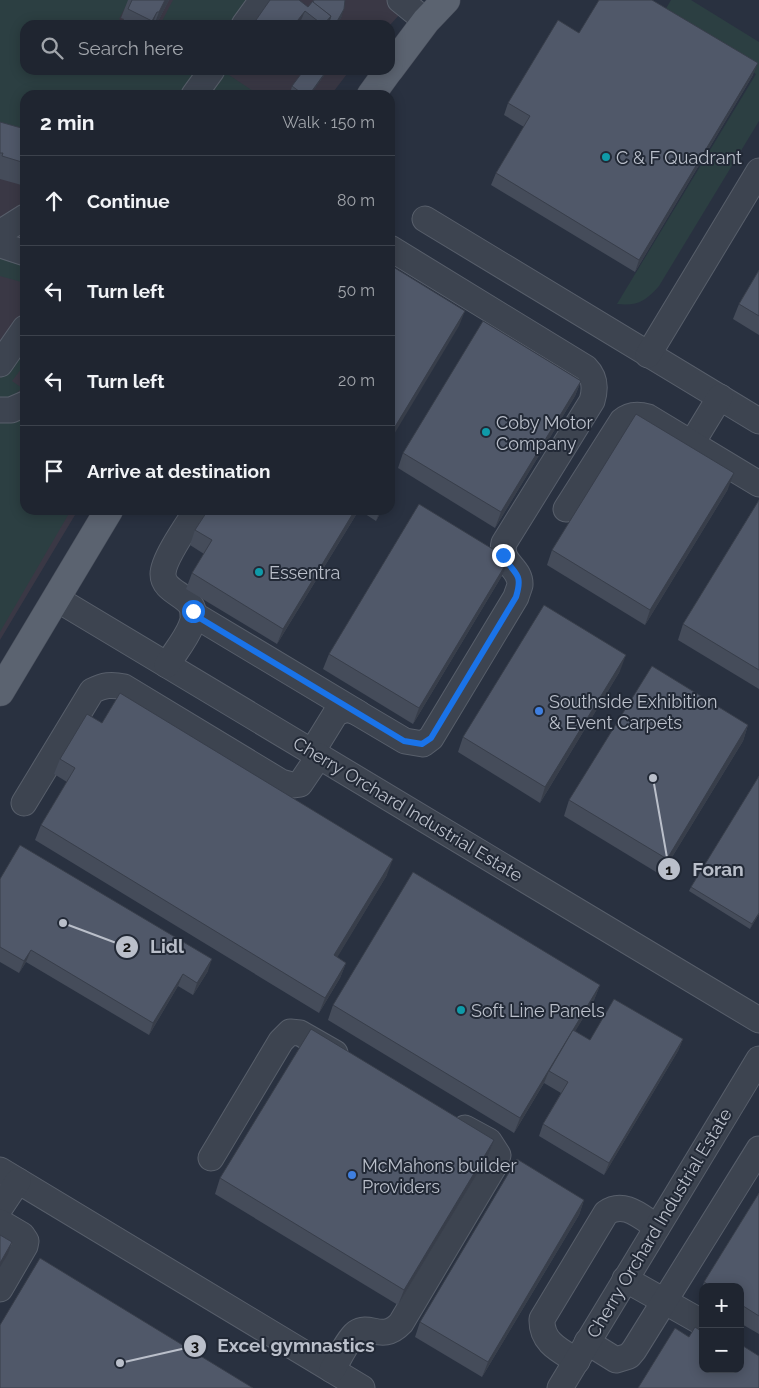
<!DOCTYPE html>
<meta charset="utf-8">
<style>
:root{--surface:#1f2530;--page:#2c313c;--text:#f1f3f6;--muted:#a1a5ab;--line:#3c424c}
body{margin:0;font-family:Raleway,sans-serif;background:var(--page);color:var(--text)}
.controls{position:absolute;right:15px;bottom:15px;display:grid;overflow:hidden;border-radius:10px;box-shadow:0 2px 12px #0003}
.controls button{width:45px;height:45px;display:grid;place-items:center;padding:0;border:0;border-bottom:1px solid var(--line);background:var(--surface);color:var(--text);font:25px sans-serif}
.stop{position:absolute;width:15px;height:15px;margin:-11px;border:4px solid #1a73e8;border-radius:50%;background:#fff}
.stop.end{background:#1a73e8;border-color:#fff;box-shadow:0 1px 5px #0008}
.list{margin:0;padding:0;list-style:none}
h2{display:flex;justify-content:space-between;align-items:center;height:65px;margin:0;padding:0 20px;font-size:21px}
h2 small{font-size:16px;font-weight:400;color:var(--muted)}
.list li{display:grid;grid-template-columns:32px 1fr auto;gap:15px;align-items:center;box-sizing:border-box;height:90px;padding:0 20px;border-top:1px solid var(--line)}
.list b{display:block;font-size:19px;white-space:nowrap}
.list em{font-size:16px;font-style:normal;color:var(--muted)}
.icon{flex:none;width:28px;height:28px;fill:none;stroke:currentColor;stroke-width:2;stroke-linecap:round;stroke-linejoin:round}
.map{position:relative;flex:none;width:759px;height:1388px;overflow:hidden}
.search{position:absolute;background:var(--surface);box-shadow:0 2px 12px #0003;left:20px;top:20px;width:375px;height:55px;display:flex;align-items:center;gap:12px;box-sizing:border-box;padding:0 18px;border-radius:15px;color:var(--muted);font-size:19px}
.panel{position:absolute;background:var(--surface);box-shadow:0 2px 12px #0003;left:20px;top:90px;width:375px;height:425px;border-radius:15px}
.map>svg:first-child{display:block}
.medical{fill:#3a3845}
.green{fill:#2c3f42}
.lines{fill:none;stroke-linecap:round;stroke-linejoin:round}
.minor-casing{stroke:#585f6b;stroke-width:27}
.major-casing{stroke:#474d5a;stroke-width:29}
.minor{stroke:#3d4450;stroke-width:25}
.major{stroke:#5b6370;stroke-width:28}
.wall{fill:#454c5a}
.shaded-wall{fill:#383e4a}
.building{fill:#505869;stroke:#383e4a}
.route{stroke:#1a73e8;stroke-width:6}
.culture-dot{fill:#0f9aa8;stroke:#222936;stroke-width:2}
.shop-dot{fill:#3f7fe0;stroke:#222936;stroke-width:2}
.labels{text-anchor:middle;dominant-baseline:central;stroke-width:4;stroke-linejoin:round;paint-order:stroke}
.poi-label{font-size:18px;fill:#babfca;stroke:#222936;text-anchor:start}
.street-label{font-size:18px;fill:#babfca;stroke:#222936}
.leader{fill:none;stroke:#babfca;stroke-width:2}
.callout-dot{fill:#babfca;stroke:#222936;stroke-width:2}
.mark-label{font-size:15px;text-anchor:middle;font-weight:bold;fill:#111}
.callout-label{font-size:19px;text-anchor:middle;font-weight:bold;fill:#babfca;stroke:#222936;stroke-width:4;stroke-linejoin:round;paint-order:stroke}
</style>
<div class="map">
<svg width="759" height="1388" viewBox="0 0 759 1388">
<rect width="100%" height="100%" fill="#293140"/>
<polygon class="medical" points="0,0 413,0 390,25 25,25 25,70 350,70 331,95 25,95 25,510 78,510 0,640"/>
<g class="green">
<polygon points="0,0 129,0 119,19 122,21 120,25 25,25 25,70 202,70 184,95 25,95 25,146 0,139"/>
<polygon points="173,0 252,0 234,25 160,25"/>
<path d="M671,0h20l68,42v79l-100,165c-14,16 -22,20 -42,18l139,-230 -95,-57z"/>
<polygon points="223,71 259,95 205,95"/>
<polygon points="0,253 25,261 25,283 0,276"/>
<path d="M25,344v20l-13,17 10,7c-7,7 -13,12 -22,9v-19z"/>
<polygon points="0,418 25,419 25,510 71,510 0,632"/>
</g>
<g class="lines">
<defs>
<g id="minor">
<polyline points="400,0 426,21"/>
<polyline points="244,25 262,0"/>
<polyline points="194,95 212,70"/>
<polyline points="25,217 6,229 1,245 25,253"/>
<polyline points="425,219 759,421"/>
<polyline points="648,355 759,171"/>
<polyline points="0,364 25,328"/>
<polyline points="0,410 11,410 25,404"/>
<polyline points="692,443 720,397"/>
<path d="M566,509l56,-88c8,-7 16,-7 26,-4l111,67"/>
<polyline points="57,599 759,1020"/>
<polyline points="193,614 358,713"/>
<path d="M167,665c8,-13 19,-26 24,-39 13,-32 -28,-29 -28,-52 0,-15 25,-50 34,-64"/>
<path d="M312,752l24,-39 11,-4 9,3 49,29 18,3 8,-6 85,-141c1,-4 3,-8 4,-12 1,-18 -21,-21 -16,-42l88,-142c4,-13 3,-24 -6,-33l-196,-120"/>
<path d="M24,803l68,-112c12,-6 19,-7 32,-4l157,95 11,3 8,-1 19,-28"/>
<polyline points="211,1158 281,1041 290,1032 300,1033 335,1053"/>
<polyline points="0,1170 362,1388"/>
<polyline points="0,1208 18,1181"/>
<polyline points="0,1222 22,1235 26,1241 25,1246 0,1289"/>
<polyline points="625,1279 703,1323"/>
<polyline points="587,1342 616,1360 629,1356 634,1350 759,1149"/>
<path d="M577,1361c-18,-11 -36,-19 -35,-42l64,-106c18,-13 35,4 51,14"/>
<path d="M332,1370c6,-9 16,-31 24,-37 14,-10 26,10 45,-10l95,-160 2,-8 -9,-14 -24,-13"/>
<polyline points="560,1388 759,1059"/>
</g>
<g id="major">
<polyline points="390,69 426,21 446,0"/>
<polyline points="371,95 389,70"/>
<polyline points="0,692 109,510"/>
</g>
</defs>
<use href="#minor" class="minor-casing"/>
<use href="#major" class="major-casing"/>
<use href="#minor" class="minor"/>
<use href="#major" class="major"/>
</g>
<g class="wall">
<polygon points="128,0 169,0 156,25 122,25 124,19 121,18"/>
<polygon points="313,0 345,0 341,18 336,25 254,25 256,20 308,7 313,2"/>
<polygon points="579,33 753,75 635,272 491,185 496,173 524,127 504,115 508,103"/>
<polygon points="317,70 328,70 310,95 297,95 291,90 292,86 314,73"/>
<polygon points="0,122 25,129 25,186 0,179"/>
<polygon points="759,270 759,335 733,319 739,304"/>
<polygon points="581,381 575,396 495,528 398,468 403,453"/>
<polygon points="728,489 645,625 547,565 552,550"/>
<polygon points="759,500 759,689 678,640 683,624"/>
<polygon points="208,510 382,510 376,521 359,510 277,644 186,589 192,573 204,554 190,545 195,530"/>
<polygon points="509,559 503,574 413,724 323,669 329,654"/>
<polygon points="620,671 540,803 458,752 463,737"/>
<polygon points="102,723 387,875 337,957 346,963 340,978 319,1013 35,840 41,825 67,782 54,774 60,759"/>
<polygon points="748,725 743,741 661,875 564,816 569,800"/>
<polygon points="759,776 759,914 750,929 689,891 691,887"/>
<polygon points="0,879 208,971 193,995 178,986 149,1035 26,962 19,973 0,962"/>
<polygon points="600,985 594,1000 575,1031 590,1040 683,1039 678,1051 604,1175 539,1136 543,1124 561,1093 544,1083 514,1133 328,1020 333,1005"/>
<polygon points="494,1140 488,1156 398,1305 215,1194 220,1178"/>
<polygon points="759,1193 759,1334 740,1323 740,1287 703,1287 703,1300 699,1297 704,1282"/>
<polygon points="584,1200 579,1215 482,1377 415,1337 420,1322"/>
</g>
<g class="shaded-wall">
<polygon points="165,0 169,0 156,25 154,25 159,12"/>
<polygon points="344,9 341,18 336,25 335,25"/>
<polygon points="305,11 299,25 294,25"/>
<polygon points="157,12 152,25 151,25 152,21"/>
<polygon points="331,16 328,25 324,25"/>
<polygon points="758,63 753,75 635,272 639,260"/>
<polygon points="327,70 328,70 310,95 309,95"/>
<polygon points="465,311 459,326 390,441 390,435"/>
<polygon points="581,381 575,396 495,528 501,512"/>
<polygon points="734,473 728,489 645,625 650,610"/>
<polygon points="355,510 359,510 277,644 283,629"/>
<polygon points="380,510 382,510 376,521"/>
<polygon points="509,559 503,574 413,724 419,708"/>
<polygon points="626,655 620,671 540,803 545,787"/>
<polygon points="748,725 743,741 661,875 667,859"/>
<polygon points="393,859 387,875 329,971 334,955"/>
<polygon points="759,913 759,914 750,929 752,924"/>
<polygon points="31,950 26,962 19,973 24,961"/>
<polygon points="212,959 208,971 193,995 197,983"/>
<polygon points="346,963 340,978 319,1013 325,998"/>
<polygon points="183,974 178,986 149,1035 153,1023"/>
<polygon points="600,985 594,1000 551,1072 549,1071 544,1083 514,1133 520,1118"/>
<polygon points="683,1039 678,1051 604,1175 609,1163"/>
<polygon points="494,1140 488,1156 398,1305 404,1290"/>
<polygon points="584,1200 579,1215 482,1377 488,1362"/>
<polygon points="12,1242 8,1254 0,1267 0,1263"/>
</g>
<g class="building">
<polygon points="132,0 165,0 159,12 157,12 152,21 128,9"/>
<polygon points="270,0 299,0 308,7 313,1 331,16 323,25 305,11 294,25 263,25 256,20"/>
<polygon points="314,0 345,0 344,9 335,25 328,25 331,16 313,2"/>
<polygon points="599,0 652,0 758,63 639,260 496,173 530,116 508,103 558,20 579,33"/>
<polygon points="304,70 309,70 314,73 317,70 327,70 309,95 304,95 292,86"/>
<polygon points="0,122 25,129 25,163 2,156 3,153 0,153"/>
<polygon points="390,265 465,311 390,435"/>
<polygon points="759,270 759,316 739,304"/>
<polygon points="483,321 581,381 501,512 403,453"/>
<polygon points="636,414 734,473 650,610 552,550"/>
<polygon points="390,445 394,448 390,454"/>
<polygon points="759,500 759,670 683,624"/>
<polygon points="419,504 509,559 419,708 329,654"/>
<polygon points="208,510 355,510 283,629 192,573 212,540 195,530"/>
<polygon points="544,605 626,655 545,787 463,737"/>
<polygon points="652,666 748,725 667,859 569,800"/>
<polygon points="120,693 393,859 334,955 346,963 325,998 41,825 75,768 60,759 87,714 102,723"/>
<polygon points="759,776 759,913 752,924 691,887"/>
<polygon points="20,845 212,959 197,983 183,974 153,1023 31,950 24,961 0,947 0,879"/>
<polygon points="413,872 600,985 520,1118 333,1005"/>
<polygon points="614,999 683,1039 609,1163 543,1124 568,1082 549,1071 573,1030 590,1040"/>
<polygon points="311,1029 494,1140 404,1290 220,1178"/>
<polygon points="517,1159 584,1200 488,1362 420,1322"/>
<polygon points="759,1193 759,1316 740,1304 740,1287 712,1287 704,1282"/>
<polygon points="0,1235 12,1242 0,1263"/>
<polygon points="40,1258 253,1388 0,1388 0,1325"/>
<polygon points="695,1327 701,1331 703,1329 703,1369 740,1369 740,1344 759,1356 759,1388 638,1388 675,1328 689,1337"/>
</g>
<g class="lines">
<path class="route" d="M193,611v3l211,127 18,3 9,-6 85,-141c8,-26 -3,-22 -13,-42"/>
</g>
<g class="culture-dot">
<circle cx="606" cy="157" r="5"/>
<circle cx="486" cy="432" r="5"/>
<circle cx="259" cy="572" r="5"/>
<circle cx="461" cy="1010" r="5"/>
</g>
<g class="shop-dot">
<circle cx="539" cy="711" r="5"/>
<circle cx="352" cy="1175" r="5"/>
</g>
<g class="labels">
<g class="poi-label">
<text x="616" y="157">C &amp; F Quadrant</text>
<text x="496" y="422">Coby Motor<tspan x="496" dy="21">Company</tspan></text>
<text x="269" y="572">Essentra</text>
<text x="549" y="701">Southside Exhibition<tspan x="549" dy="21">&amp; Event Carpets</tspan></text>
<text x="471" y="1010">Soft Line Panels</text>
<text x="362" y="1165">McMahons builder<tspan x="362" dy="21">Providers</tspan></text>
</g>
<g class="street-label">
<text transform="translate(408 809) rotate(31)">Cherry Orchard Industrial Estate</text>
<text transform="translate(659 1223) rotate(-59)">Cherry Orchard Industrial Estate</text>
</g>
</g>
<path class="leader" d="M653 778L669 869M63 923L127 947M120 1363L195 1346"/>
<g class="callout-dot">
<circle cx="653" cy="778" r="5"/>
<circle cx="63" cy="923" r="5"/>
<circle cx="120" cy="1363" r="5"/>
<circle cx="669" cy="869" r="12"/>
<circle cx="127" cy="947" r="12"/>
<circle cx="195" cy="1346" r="12"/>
</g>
<g class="mark-label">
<text x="669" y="875">1</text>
<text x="127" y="952">2</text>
<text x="195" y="1351">3</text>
</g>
<g class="callout-label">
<text x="718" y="876">Foran</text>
<text x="167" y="953">Lidl</text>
<text x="296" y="1352">Excel gymnastics</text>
</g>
</svg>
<div class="controls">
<button>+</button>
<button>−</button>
</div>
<div class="stop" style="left:193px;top:611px"></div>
<div class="stop end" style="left:503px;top:555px"></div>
<div class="search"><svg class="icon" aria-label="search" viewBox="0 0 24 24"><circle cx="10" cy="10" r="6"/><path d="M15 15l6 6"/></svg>Search here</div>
<section class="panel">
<h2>2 min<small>Walk · 150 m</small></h2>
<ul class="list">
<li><svg class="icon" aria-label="ahead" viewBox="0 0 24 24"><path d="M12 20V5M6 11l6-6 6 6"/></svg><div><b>Continue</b></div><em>80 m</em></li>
<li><svg class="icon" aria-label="left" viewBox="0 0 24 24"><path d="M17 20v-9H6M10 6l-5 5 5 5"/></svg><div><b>Turn left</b></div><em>50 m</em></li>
<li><svg class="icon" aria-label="left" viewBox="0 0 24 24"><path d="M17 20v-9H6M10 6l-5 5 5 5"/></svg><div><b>Turn left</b></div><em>20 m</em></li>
<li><svg class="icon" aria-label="arrive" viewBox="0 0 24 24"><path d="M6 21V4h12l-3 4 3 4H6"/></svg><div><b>Arrive at destination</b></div></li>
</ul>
</section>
</div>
